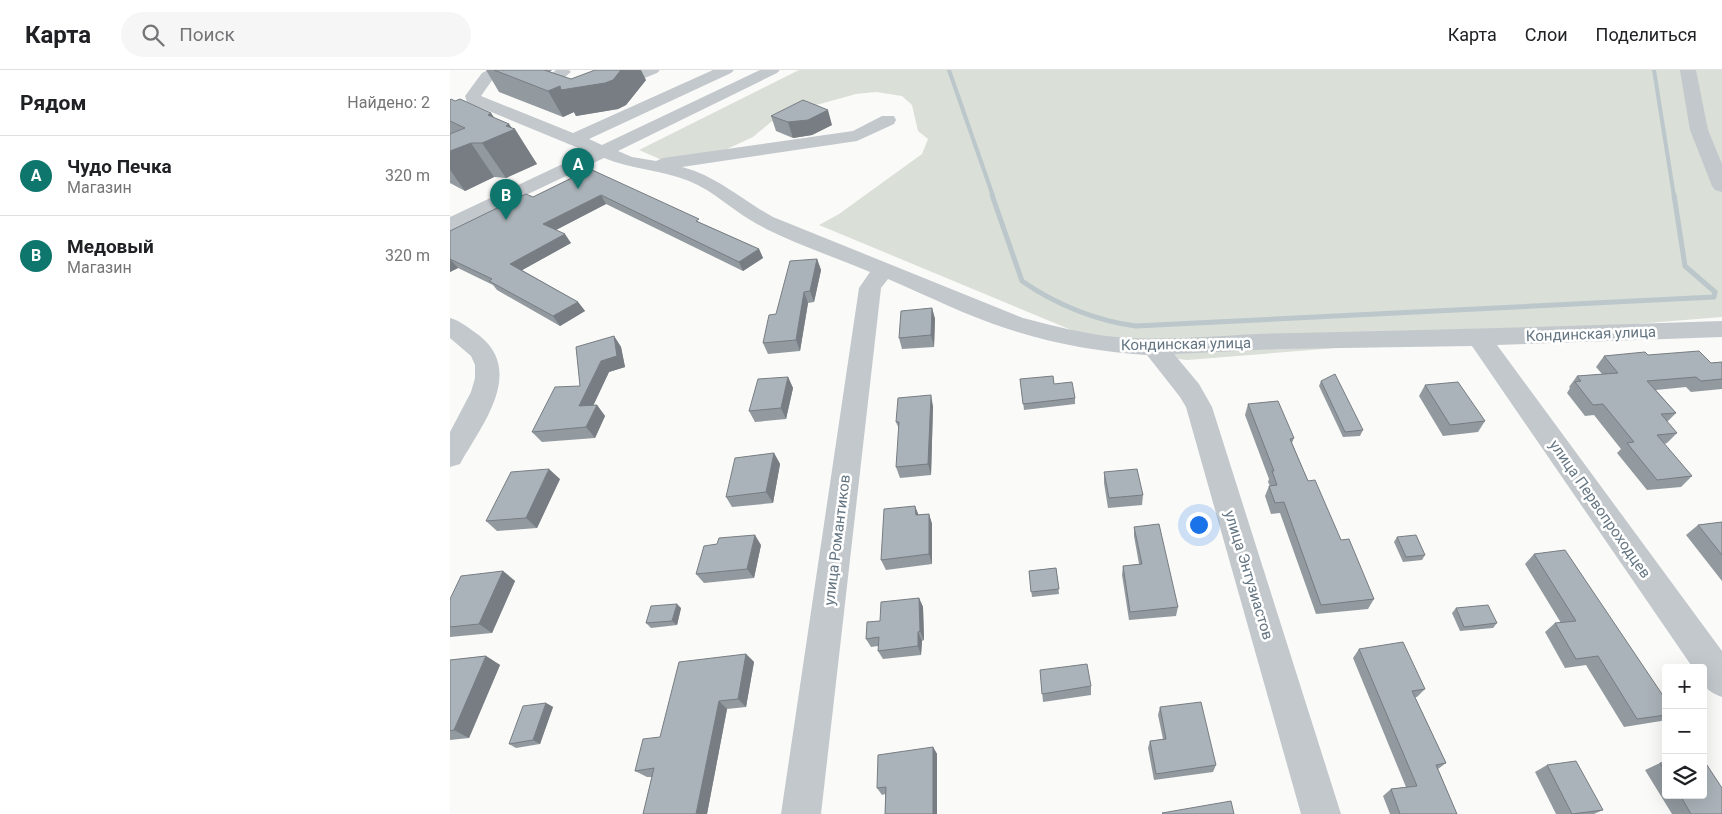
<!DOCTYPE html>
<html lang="ru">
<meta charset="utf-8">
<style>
:root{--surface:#fff;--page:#f6f6f6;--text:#202124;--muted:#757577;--line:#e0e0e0;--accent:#0f766e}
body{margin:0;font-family:Roboto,sans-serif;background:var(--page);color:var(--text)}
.controls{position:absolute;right:15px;bottom:15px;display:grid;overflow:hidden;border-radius:5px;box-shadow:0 5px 20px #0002}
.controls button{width:45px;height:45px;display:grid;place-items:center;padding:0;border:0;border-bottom:1px solid var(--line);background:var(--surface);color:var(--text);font:25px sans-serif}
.you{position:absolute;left:748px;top:454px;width:18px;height:18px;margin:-12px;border:4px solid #fff;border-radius:50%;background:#1a73e8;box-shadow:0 0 0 8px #1a73e833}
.badge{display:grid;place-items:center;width:32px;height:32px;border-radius:50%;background:var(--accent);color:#fff;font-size:16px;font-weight:700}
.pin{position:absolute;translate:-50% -41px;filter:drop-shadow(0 1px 2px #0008)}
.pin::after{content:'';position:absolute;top:26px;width:18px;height:15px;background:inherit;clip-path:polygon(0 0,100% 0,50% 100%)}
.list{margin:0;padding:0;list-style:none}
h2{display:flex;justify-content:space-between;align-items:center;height:65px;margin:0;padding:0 20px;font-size:21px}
h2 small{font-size:16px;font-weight:400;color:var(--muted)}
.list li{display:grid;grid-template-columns:32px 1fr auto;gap:15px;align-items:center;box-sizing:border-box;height:80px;padding:0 20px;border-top:1px solid var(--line)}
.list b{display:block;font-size:19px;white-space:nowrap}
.list p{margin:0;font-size:16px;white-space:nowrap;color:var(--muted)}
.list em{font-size:16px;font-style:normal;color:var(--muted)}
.icon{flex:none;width:28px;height:28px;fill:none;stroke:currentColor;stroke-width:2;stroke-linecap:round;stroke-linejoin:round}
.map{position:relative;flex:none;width:1272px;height:744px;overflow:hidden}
header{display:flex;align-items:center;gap:30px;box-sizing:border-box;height:70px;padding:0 25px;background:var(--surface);border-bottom:1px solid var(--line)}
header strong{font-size:24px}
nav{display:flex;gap:28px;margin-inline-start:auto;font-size:18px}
.search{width:350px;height:45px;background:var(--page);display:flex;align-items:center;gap:12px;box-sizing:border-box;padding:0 18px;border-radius:28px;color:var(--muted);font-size:19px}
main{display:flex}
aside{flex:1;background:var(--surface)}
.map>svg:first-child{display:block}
.green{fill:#dadfd7}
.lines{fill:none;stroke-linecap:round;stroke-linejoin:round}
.stream-far1{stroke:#bbc7cb;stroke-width:4}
.stream{stroke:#bbc7cb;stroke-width:5}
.minor{fill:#c3c8cc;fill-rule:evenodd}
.wall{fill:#929a9f}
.shaded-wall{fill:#777d82}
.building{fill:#aab3b9;stroke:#777d82}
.labels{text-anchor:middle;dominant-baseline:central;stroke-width:5;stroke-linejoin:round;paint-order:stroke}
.street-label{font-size:15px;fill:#657683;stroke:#fff}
</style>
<header>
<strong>Карта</strong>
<div class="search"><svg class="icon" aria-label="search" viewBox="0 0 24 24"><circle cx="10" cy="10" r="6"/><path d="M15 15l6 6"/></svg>Поиск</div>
<nav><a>Карта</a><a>Слои</a><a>Поделиться</a></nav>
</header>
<main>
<aside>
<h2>Рядом<small>Найдено: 2</small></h2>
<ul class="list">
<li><span class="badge">A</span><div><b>Чудо Печка</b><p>Магазин</p></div><em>320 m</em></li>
<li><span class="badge">B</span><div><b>Медовый</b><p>Магазин</p></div><em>320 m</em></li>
</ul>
</aside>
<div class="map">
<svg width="1272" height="744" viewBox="0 0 1272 744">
<rect width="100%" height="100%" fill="#fafaf8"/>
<polygon class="green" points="349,0 1272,0 1272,247 737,290 674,282 369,155 389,144 472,84 478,69 468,61 462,35 452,26 426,22 406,24 341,42 321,52 303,67 277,79 212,90 189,80"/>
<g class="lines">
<g class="stream-far1">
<polyline points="499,0 543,126"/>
<polyline points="1204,0 1224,126"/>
</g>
<path class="stream" d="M542,125l30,86c33,23 74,40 114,45l578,-29 1,-5 -30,-26 -11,-71"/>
<g class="minor">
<path d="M38,0h22l-3,3 -14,6 -12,17 92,37 140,-63h21l-3,3 -142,66 13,6 158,-75h20l-3,3 -159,78 14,6 24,4 7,-3 190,-27 29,-15h12l2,4 -2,4 -37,17 -175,26c35,9 60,33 91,50l250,101c31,8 62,16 93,19 60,5 121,-4 182,-4 141,-3 283,-7 424,-12v16l-225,8 225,306v46c-18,-7 -19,-11 -19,-29h-10l-221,-322 -194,3 -104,5 25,30 13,23 129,407h-40l-115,-407 -6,-10 -33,-42c-48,-3 -93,-11 -139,-26 -41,-13 -80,-33 -120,-50l-7,9 -60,526h-40l78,-526 11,-16c-36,-15 -80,-30 -113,-48 -24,-13 -43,-33 -68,-43 -28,-11 -58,-12 -85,-23l-154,73v-14l138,-65 -121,-50 -2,-6 17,-23z"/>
<polygon points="106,0 119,0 121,2 110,11 134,20 188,0 210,0 207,3 140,30 126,28 95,16 92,11"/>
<polygon points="1230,0 1246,0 1258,60 1272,94 1272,122 1265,120 1262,116 1240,60"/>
<path d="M0,248c11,3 20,11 30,18 45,37 1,90 -20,128l-10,3v-35l21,-40 4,-14v-13l-4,-9 -21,-18z"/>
</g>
</g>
<g class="wall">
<polygon points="36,0 102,0 100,2 121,9 196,10 176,35 168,39 126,46 124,42 113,47 49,22"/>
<polygon points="0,30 41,43 44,48 59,54 87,94 56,108 44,107 15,121 0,113"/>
<polygon points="321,46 382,55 362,65 343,68 326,61"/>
<polygon points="140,99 251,153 309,179 313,188 293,201 156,134 106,160 121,173 72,200 128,232 135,241 110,256 47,220 43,215 8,198 0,202 0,161 83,127"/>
<polygon points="367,189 371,200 364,232 358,233 350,281 318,284 313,273 326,244"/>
<polygon points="482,238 485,249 484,277 452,279 449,268"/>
<polygon points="164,266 171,277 175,297 159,302 143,335 147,335 155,346 145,368 92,372 82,362 130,316"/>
<polygon points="1198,285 1261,293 1272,292 1272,319 1241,322 1236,317 1206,320 1226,343 1217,352 1227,363 1217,373 1214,374 1242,406 1231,417 1197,420 1167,383 1171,379 1144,345 1135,346 1117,323 1120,318 1119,317 1127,306 1152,304 1146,297 1154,286"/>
<polygon points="338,307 343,318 336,349 305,352 299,341"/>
<polygon points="570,309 625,328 625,334 574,340"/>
<polygon points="871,311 913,360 910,366 893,367 869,316"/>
<polygon points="975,315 1035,351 1028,362 993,366 969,326"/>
<polygon points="798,334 844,368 842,373 858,411 924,529 918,539 866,544 830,443 821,444 815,426 819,416 820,416 818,412 819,409 795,345"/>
<polygon points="483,336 481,405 450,408 446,397 449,359 446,352"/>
<polygon points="324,383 330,394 323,433 282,437 276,427"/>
<polygon points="654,402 693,425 692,435 658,438 654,413"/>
<polygon points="110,409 87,458 47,461 36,451"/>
<polygon points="465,436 468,445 479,444 482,454 482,494 436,500 431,490"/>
<polygon points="1272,452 1272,511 1236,465 1248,455"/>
<polygon points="684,457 728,537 726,546 679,550 672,505 673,496 689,494 684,466"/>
<polygon points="947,467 975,485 972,490 953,492 944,472"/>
<polygon points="267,474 311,475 304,508 254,513 246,504"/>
<polygon points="1084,484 1216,630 1216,649 1211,651 1174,657 1136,595 1115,598 1095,562 1105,553 1111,553 1075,494"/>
<polygon points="606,498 609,524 582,527 579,501"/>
<polygon points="53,501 65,511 42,563 0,567 0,529"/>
<polygon points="469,528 473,537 474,570 472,571 471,585 433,589 428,581 428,576 421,577 416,569 430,551"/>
<polygon points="231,538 227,555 201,558 196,553"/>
<polygon points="1006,538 1047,553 1043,558 1010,561 1002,543"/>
<polygon points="909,579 975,619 967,627 965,627 996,693 988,699 1007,744 940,744 933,726 941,719 956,717 903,588"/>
<polygon points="296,584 304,592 296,637 277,639 257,744 193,744 202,707 197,707 185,701 210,667"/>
<polygon points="36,586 50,595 19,668 0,670 0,590"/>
<polygon points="590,600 641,616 641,625 593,632"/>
<polygon points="96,633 103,637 90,674 66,678 59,674"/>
<polygon points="710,637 766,695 763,702 704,710 698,678 700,671 713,669 708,645"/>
<polygon points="483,677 487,684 487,744 435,744 435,724 432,725 427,718"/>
<polygon points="1216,692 1216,725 1253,725 1272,744 1222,744 1195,700 1210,693"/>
<polygon points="1097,695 1153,740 1144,744 1106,744 1085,702"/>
</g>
<g class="shaded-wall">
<polygon points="171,0 191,0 196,10 176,35 168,39 126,46 124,42 113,47 98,21 110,16"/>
<polygon points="378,40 382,55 362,65 343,68 338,52"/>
<polygon points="41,43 55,64 56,56 59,54 63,60 65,59 87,94 56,108 32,73 38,45"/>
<polygon points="21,73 44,107 15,121 0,100 0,81"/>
<polygon points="151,125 156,134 100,163 93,154"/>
<polygon points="115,164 121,173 67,203 60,194"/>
<polygon points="309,179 313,188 293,201 289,192"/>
<polygon points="0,189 8,198 0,202"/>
<polygon points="367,189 371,200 364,232 360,221"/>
<polygon points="354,222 358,233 350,281 346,270"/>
<polygon points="128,232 135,241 110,256 103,246"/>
<polygon points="482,238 485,249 484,277 481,265"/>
<polygon points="164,266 171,277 175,297 159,302 138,347 129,336"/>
<polygon points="338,307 343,318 336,349 331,338"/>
<polygon points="481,325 483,336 481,405 478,394"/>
<polygon points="147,335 155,346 145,368 136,357"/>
<polygon points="324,383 330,394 323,433 316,422"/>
<polygon points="99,399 110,409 87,458 76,448"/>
<polygon points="465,436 469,446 466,445"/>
<polygon points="479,444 482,454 482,494 479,484"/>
<polygon points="305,465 311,475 304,508 297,499"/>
<polygon points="53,501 65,511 42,563 29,554"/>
<polygon points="469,528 473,537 474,570 470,561"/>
<polygon points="227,534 231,538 227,555 222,551"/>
<polygon points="468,562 472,571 471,585 468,576"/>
<polygon points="296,584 304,592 296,637 288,629"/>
<polygon points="36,586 50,595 19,668 4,660"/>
<polygon points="269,631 277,639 257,744 246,744"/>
<polygon points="96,633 103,637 90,674 83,670"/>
<polygon points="483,677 487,684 487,744 483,744"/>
</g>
<g class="building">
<polygon points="44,0 94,0 121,9 145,0 171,0 163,10 155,13 111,20 110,16 98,21"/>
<polygon points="1,29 5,31 10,29 41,43 38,45 59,54 56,56 65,59 32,73 21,73 0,81 0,64 15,58 0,51 0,30"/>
<polygon points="353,30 378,40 358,50 338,52 321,46"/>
<polygon points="140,99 249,149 246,151 309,179 289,192 151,125 93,154 115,164 60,194 128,232 103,246 39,211 42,209 0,189 0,161 76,124 83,127"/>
<polygon points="367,189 360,221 354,222 346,270 313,273 319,245 326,244 340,191"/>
<polygon points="482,238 481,265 449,268 451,241"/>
<polygon points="164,266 167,286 151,291 129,336 147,335 136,357 82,362 105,317 130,316 126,277"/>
<polygon points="1249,281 1261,293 1272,292 1272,309 1251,311 1246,307 1197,311 1226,343 1211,344 1227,363 1207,365 1242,406 1207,410 1177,373 1184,372 1153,334 1143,335 1125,312 1131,311 1127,306 1168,303 1154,286 1195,282 1198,285"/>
<polygon points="885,304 913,360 895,362 871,311"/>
<polygon points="603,306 604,314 622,312 625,328 573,334 570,309"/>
<polygon points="338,307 331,338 299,341 308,309"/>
<polygon points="1008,312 1035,351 1000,355 975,315"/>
<polygon points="481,325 478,394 446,397 449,352 446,352 448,328"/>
<polygon points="828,331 844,368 840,369 858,411 865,410 891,470 899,469 924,529 871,535 834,432 825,433 819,416 827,415 822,401 824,401 798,334"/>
<polygon points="324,383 316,422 276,427 285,388"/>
<polygon points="99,399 76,448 36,451 61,402"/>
<polygon points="687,399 693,425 659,428 654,402"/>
<polygon points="465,436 466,445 479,444 479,484 431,490 434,439"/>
<polygon points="1272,452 1272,485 1248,455"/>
<polygon points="709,454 728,537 680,542 673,496 692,494 684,457"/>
<polygon points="305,465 297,499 246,504 254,476 267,474 269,468"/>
<polygon points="966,465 975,485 956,487 947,467"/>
<polygon points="1115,480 1216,630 1216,645 1187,649 1148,586 1126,589 1105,553 1126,551 1084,484"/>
<polygon points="606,498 609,519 581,522 579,501"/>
<polygon points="53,501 29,554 0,557 0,529 11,506"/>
<polygon points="469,528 470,561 468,562 468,576 428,581 429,567 416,569 417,552 430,551 431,532"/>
<polygon points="227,534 222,551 196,553 201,536"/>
<polygon points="1038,535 1047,553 1014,557 1006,538"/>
<polygon points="953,572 975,619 962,621 996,693 986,695 1007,744 950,744 941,719 967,716 909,579"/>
<polygon points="296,584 288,629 269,631 246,744 193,744 204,698 185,701 193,669 210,667 229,592"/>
<polygon points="36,586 4,660 0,661 0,590"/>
<polygon points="637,594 641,616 592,624 590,600"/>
<polygon points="751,632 766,695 706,704 700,671 716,669 710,637"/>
<polygon points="96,633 83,670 59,674 73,636"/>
<polygon points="483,677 483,744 435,744 436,717 427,718 428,685"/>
<polygon points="1253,689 1272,718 1272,744 1241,744 1230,725 1253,725"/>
<polygon points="1126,691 1153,740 1122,744 1097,695"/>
<polygon points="1216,692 1216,703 1210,693"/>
<polygon points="781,731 784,744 713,744 712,743"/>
</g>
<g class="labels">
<g class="street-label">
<text transform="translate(1141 264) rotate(-2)">Кондинская улица</text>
<text transform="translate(736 274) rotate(-1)">Кондинская улица</text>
<text transform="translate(1150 439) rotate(55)">улица Первопроходцев</text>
<text transform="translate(387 470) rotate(-83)">улица Романтиков</text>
<text transform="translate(799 505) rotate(73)">улица Энтузиастов</text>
</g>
</g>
</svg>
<div class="controls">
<button>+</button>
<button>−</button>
<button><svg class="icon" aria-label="layers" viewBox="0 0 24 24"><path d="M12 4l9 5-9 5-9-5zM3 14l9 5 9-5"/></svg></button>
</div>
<div class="you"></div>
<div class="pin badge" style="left:128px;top:119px">A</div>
<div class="pin badge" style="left:56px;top:150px">B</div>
</div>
</main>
